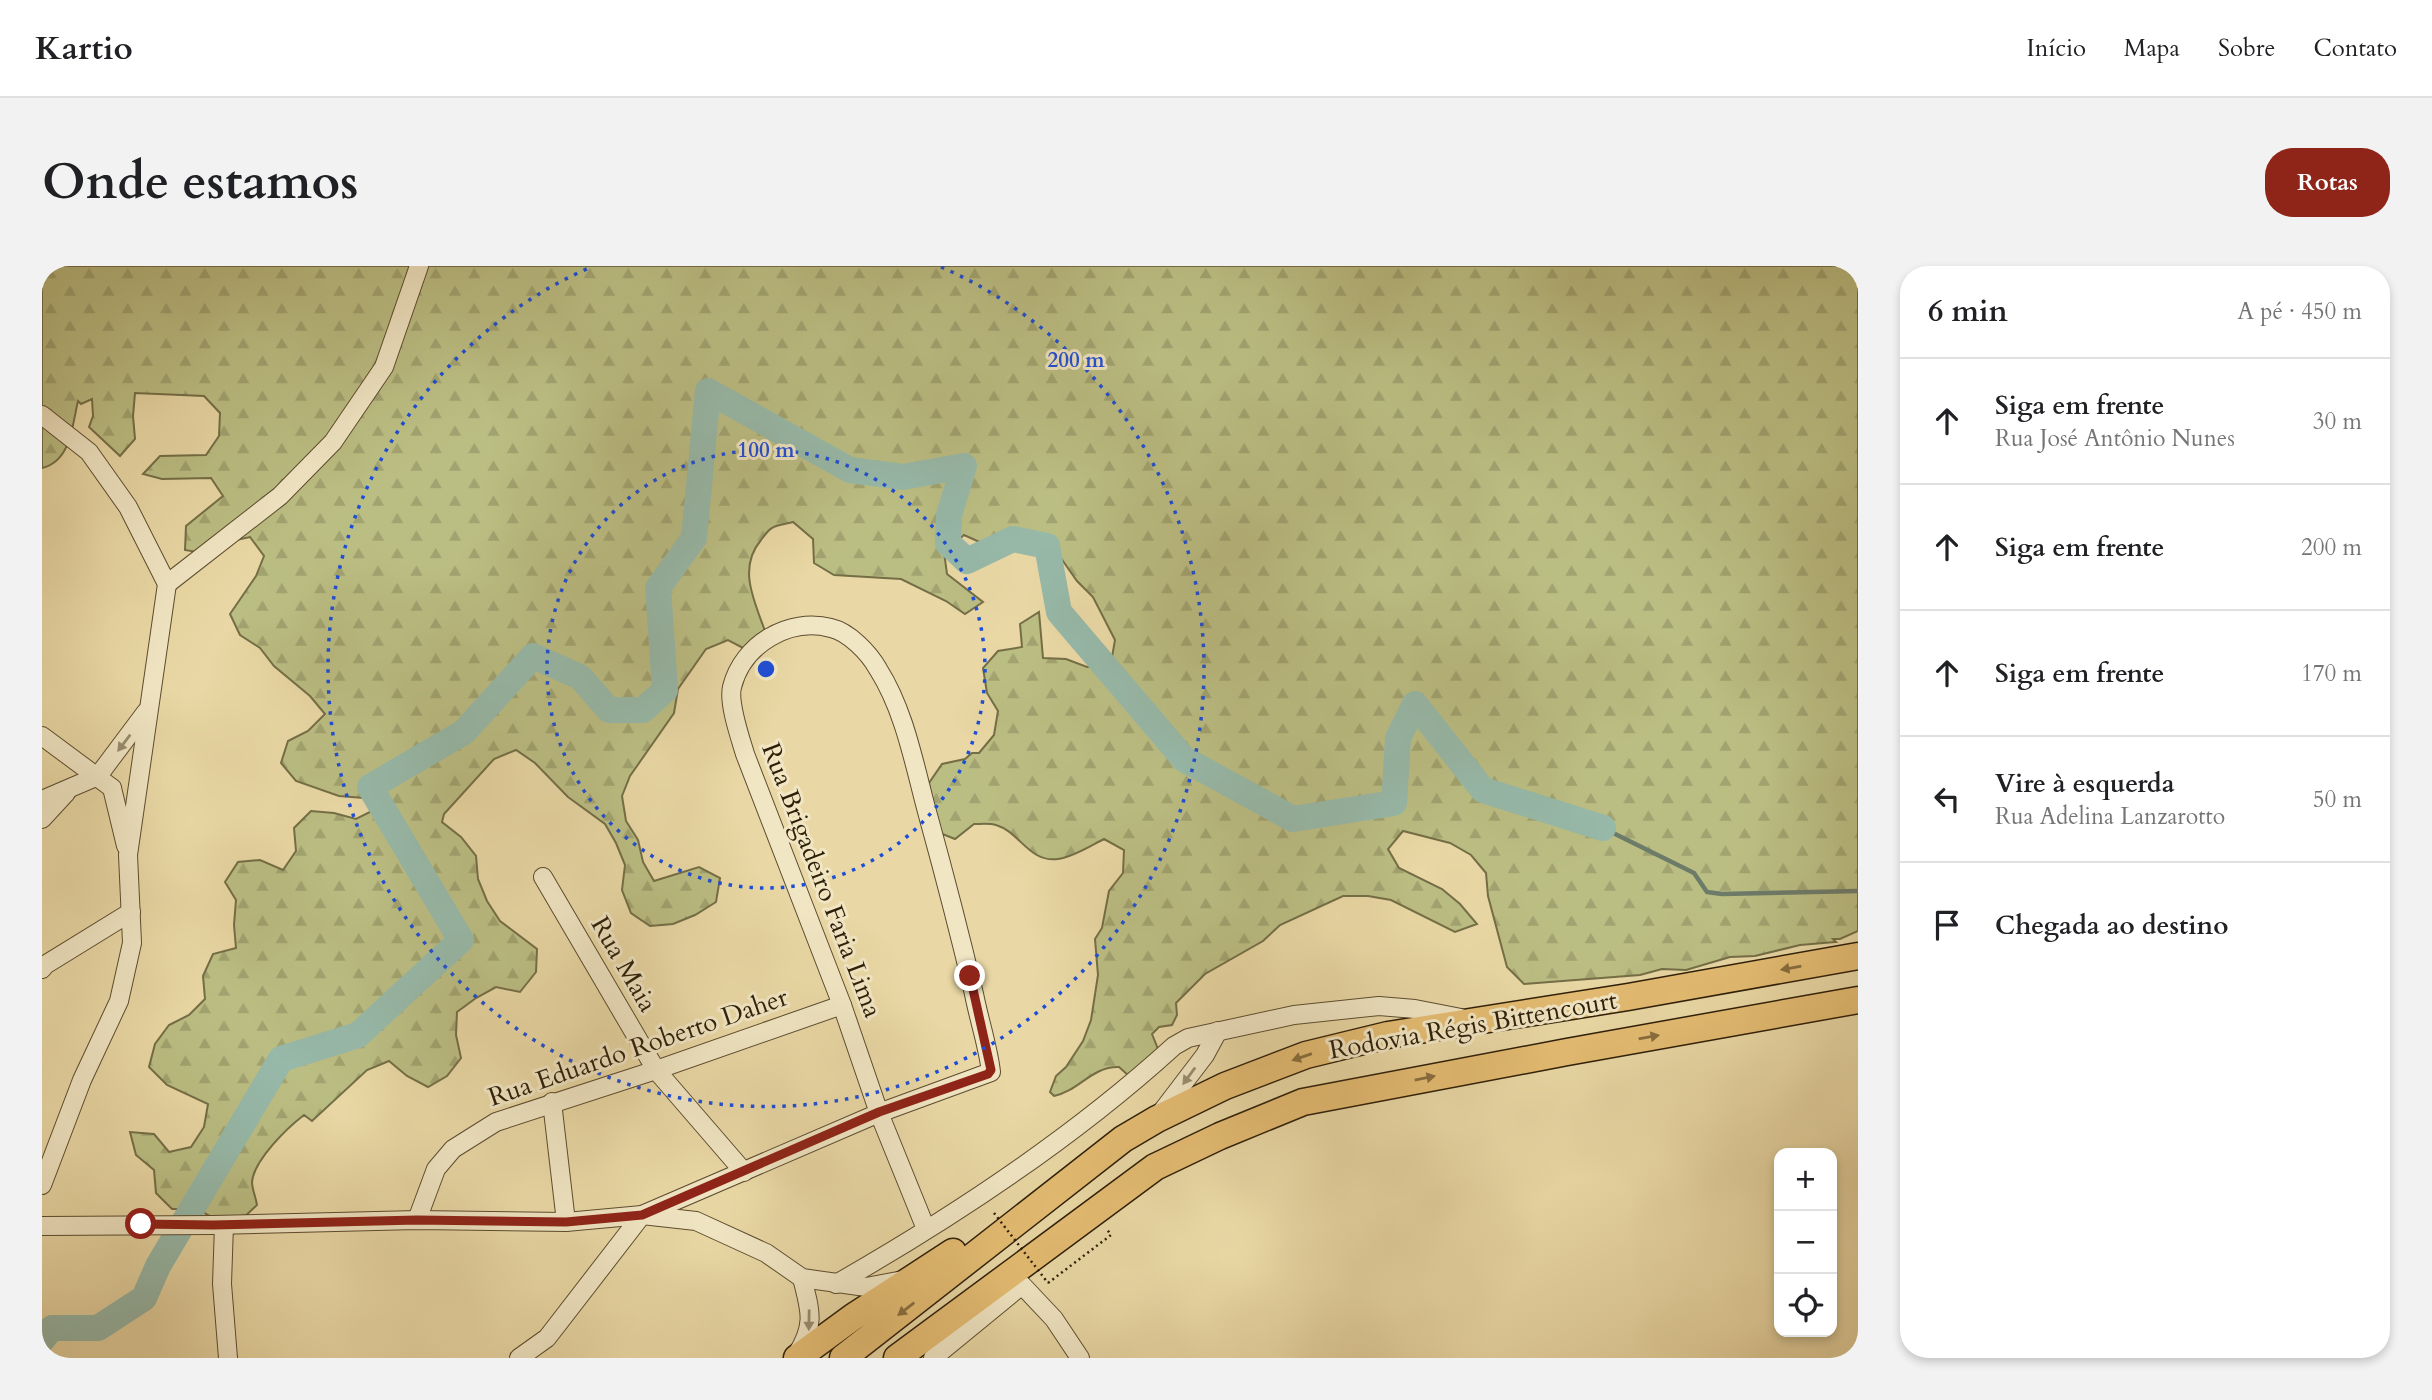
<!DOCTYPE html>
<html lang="pt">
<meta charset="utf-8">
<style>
:root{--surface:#fff;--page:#f2f2f2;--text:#202124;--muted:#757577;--line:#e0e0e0;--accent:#8f2418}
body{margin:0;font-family:Cardo,serif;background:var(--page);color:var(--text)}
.controls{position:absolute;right:21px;bottom:21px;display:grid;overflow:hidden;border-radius:14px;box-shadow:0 4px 10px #0003}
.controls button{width:63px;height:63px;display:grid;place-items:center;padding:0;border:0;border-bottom:2px solid var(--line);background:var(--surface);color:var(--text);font:35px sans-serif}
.stop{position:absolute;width:21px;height:21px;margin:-16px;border:5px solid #8f2418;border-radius:50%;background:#fff}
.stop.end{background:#8f2418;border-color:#fff;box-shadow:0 2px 7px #0008}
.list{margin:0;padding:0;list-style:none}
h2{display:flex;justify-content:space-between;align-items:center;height:91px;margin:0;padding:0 28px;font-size:30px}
h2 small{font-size:23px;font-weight:400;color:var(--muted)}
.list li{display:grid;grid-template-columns:46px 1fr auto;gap:21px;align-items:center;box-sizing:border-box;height:126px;padding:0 28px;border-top:2px solid var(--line)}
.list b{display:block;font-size:26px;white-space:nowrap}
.list p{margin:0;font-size:23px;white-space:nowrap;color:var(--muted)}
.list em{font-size:23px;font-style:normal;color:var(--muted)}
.icon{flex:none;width:38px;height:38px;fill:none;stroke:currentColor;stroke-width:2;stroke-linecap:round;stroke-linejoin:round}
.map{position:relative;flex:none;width:1816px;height:1092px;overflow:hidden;border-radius:28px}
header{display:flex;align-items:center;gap:42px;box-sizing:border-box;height:98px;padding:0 35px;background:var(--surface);border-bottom:2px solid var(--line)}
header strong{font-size:33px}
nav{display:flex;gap:38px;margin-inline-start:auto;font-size:24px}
.intro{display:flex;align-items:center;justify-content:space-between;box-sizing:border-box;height:168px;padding:0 42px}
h1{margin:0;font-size:49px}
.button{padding:18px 32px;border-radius:28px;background:var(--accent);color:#fff;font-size:24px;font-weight:700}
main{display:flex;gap:42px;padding:0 42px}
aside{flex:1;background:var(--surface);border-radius:28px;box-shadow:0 4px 10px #0003}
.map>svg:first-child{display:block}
.forest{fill:url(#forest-firs);stroke:#746e46;stroke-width:2}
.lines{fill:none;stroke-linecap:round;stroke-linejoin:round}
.stream{stroke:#6d7b69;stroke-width:4.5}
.river{stroke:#97b9a9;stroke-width:26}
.minor-casing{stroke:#5c4c2f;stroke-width:20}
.highway-casing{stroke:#2d1e08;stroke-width:29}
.path{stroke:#2d1e08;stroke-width:2.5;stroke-dasharray:2 3.5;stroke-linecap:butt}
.minor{stroke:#f1e6c4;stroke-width:18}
.highway{stroke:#e4bc72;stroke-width:26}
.path-bridge{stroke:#2d1e08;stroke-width:2.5;stroke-dasharray:2 3.5;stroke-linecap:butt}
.oneway{fill:#998c6f}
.oneway2{fill:#886d3d}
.route{stroke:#8f2418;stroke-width:9}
.ring{fill:none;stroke:#1d4ed8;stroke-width:3.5;stroke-dasharray:3.5 7}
.labels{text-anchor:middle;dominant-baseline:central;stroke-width:6;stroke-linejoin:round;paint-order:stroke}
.street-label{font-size:26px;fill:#2d1e08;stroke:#f1e6c4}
.centre{fill:#1d4ed8;stroke:#f1e6c4;stroke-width:3.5}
.ring-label{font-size:21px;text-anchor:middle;font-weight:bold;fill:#1d4ed8;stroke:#f1e6c4;stroke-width:6;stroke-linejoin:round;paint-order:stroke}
</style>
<header>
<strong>Kartio</strong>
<nav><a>Início</a><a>Mapa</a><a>Sobre</a><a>Contato</a></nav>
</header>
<div class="intro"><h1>Onde estamos</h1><a class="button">Rotas</a></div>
<main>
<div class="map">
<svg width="1816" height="1092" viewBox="0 0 1816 1092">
<defs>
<pattern id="forest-firs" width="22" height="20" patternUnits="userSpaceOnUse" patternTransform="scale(1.75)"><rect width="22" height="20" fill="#bbbe83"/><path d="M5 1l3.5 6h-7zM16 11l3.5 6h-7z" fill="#a1a370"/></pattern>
</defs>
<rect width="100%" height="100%" fill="#e9d8a5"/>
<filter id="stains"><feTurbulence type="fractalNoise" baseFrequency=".00286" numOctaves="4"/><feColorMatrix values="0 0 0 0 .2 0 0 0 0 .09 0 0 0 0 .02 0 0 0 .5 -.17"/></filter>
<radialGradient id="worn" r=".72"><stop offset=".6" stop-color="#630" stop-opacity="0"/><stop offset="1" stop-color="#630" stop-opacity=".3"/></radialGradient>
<path class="forest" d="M0,0h1816v665l-18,8h-7l3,3 -36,3 -45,11 -25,1 -44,13 -24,-1 -22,6 -116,9 -17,-17 -19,-71 -2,-23 -15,-18 -21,-12 -47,-12 -15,18 11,19 43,21 18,15 17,20 -22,8 -64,-32 -23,-4h-25l-63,29 -17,16 -58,33 -29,29 1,12 -5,10 -13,2 -7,7 10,25 -33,17 -10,-9c-27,-1 -40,24 -65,29l-4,-4 6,-16 10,-9 17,-26 8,-21 7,-45 -3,-36 7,-11 7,-37 14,-18 1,-23 -20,-11c-14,7 -31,18 -46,20 -29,4 -38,-27 -62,-34 -6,-2 -15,-1 -22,-1l-19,15 -20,-8 -6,-48 13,-19 23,-5 7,-6h7l15,-18 4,-24 -11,-18 -4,-25 15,-17 24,-4 -2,-23 19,-12 4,46 23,1 21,8 24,-4 4,-23 -22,-43 -16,-16 -26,-37 -23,2 -22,8 -42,-19 -20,17 3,22 36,28 -18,12 -19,-13 -45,-22 -67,-4 -20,-12 -1,-24 -20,-17c-6,2 -16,2 -21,6 -4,2 -8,8 -11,12 -26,31 -3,67 7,100l-19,11 -21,-11 -22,9 -28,40 -4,24 -44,63 -8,20 4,25 12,19 5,22 11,19 45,-14 21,11 -4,24 -21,13 -22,9 -23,2 -19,-13 -9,-23 3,-25 -9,-22 -11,-19 -37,-27 -33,-34 -19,-13 -22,9 -50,55 -2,8 19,15 15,19 2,23 9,22 13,20 37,28 -1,23 -16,20 -24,-5 -20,11 -19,14 -1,23 5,23 -14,18 -19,11 -21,-11 -18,-15 -22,9 -55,51 -8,-6c-17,13 -50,45 -52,67 0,7 4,16 5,23l-17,16 -23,-1 -20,-11h-25l-16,-16 -2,-23 -18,-15 -6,-23 24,2 15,18 22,-5 13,-20 4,-23 -41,-19 -18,-18 6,-23 14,-19 20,-10 16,-16 -2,-23 10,-22 23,-6 -2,-23 2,-25 -11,-18 13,-20 22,-2 23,10 13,-19 -2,-23 17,-17 23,2 22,6 20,-10 -12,-11 -25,-2 -43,-15 -15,-18 7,-22 20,-10 17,-17 -15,-18 -36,-30 -14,-18 -20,-13 -10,-21 26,-38 8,-20 -14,-19 -23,5 -19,12 -23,-4 1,-24 37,-30 -12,-18 -49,1 -19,-5 17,-18 46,-1 13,-19 1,-23 -16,-17 -69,-3 -2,23 2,23 -15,17 -31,-29 4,-11 -1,-17 -11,5 -3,-3c-6,25 -7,60 -36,67z"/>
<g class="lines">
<polyline class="stream" points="1561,562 1652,607 1665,626 1680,628 1816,625"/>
<polyline class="river" points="0,1074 10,1062 56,1062 102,1032 116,1000 239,793 316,769 419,674 328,521 422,466 491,390 538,411 567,444 601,444 623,424 616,322 652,272 666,125 808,204 861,211 922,200 907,249 906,277 925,295 971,273 1005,280 1017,346 1142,493 1251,553 1352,537 1356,472 1373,438 1441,524 1561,562"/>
<defs>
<g id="minor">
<polyline points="0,149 47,186 86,241 125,318 86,589 90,677 77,735 40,814 0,919"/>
<polyline points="125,318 238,230 291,176 342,101 377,0"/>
<polyline points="0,470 70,522"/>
<polyline points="70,522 84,580"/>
<polyline points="0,534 56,510 104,446"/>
<polyline points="0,553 24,527"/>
<polyline points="501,611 614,804 702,906"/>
<polyline points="0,703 3,699 89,646"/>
<polyline points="510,836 524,956"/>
<polyline points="1118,848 1163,789 1176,765"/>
<polyline points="375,954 394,903 411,883 454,856 614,804 800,739"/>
<polyline points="182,959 180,1018 186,1092"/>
<polyline points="0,960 171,959 375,954 524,956 600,949 654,955 724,987 760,1012 824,1021 861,1014"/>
<path d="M794,1018c119,-68 236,-145 338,-238l14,-8 106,-23 85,-9 36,3 46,9"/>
<path d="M755,1088c19,-30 13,-44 5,-76"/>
<path d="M477,1092l28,-20 95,-123 237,-102 112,-41c-3,-26 -12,-52 -17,-78 -14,-59 -29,-117 -45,-175 -14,-50 -23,-106 -51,-150 -9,-16 -29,-37 -47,-41 -42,-11 -88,16 -99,59 -4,16 8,50 13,67l97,251 37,108 47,116"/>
<polyline points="891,1092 980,1019 1012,1053 1038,1092"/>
</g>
<g id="highway">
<polyline points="755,1092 811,1051 911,986"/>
<polyline points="801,1092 1081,873 1115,853 1183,820 1264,789 1346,769 1586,731 1816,690"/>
<polyline points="855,1092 1113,901 1178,870 1261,836 1525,786 1816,734"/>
</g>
</defs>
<use href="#minor" class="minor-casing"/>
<use href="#highway" class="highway-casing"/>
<polyline class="path" points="1006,1017 1069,969 1064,962"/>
<use href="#minor" class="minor"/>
<use href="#highway" class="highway"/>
<polyline class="path-bridge" points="952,947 1006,1017"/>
</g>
<defs><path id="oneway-solid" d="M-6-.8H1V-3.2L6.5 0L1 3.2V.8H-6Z" transform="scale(1.75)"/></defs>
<g class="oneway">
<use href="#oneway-solid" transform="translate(82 477) rotate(127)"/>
<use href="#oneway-solid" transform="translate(1147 810) rotate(126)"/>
<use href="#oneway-solid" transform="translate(767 1054) rotate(91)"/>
</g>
<g class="oneway2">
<use href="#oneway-solid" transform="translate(1749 702) rotate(170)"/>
<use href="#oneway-solid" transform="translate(1607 771) rotate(-10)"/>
<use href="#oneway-solid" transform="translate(1260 791) rotate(161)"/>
<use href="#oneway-solid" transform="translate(1383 812) rotate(-11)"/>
<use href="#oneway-solid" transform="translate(864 1043) rotate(142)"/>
</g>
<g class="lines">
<polyline class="route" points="99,958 171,959 375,954 524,956 600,949 837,846 946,808 949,804 928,710"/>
</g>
<g class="ring">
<circle cx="724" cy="403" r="219"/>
<path d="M899 1A438 438 0 1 1 549 1"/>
</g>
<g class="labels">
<g class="street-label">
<text transform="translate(780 614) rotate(69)">Rua Brigadeiro Faria Lima</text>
<text transform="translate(582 698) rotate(60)">Rua Maia</text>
<text transform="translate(1431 759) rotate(-10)">Rodovia Régis Bittencourt</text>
<text transform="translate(596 781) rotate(-19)">Rua Eduardo Roberto Daher</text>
</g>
</g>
<circle cx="724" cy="403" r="10" class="centre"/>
<g class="ring-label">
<text x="1034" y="101">200 m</text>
<text x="724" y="191">100 m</text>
</g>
<rect width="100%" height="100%" filter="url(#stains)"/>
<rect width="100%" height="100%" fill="url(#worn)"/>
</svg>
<div class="controls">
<button>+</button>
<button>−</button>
<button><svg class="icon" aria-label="locate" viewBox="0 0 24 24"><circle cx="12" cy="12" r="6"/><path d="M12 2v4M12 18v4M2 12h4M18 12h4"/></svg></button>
</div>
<div class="stop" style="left:99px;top:958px"></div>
<div class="stop end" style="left:928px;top:710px"></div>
</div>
<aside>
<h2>6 min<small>A pé · 450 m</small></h2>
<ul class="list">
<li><svg class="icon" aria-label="ahead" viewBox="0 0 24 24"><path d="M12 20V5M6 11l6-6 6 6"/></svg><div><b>Siga em frente</b><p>Rua José Antônio Nunes</p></div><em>30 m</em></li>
<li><svg class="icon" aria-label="ahead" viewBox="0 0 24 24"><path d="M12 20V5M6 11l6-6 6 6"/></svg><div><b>Siga em frente</b></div><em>200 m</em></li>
<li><svg class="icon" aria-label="ahead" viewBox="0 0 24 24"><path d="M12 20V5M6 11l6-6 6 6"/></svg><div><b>Siga em frente</b></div><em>170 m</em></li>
<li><svg class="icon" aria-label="left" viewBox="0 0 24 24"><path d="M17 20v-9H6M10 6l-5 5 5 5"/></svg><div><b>Vire à esquerda</b><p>Rua Adelina Lanzarotto</p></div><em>50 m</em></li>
<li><svg class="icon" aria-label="arrive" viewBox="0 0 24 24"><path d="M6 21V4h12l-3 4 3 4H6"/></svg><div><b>Chegada ao destino</b></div></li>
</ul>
</aside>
</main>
